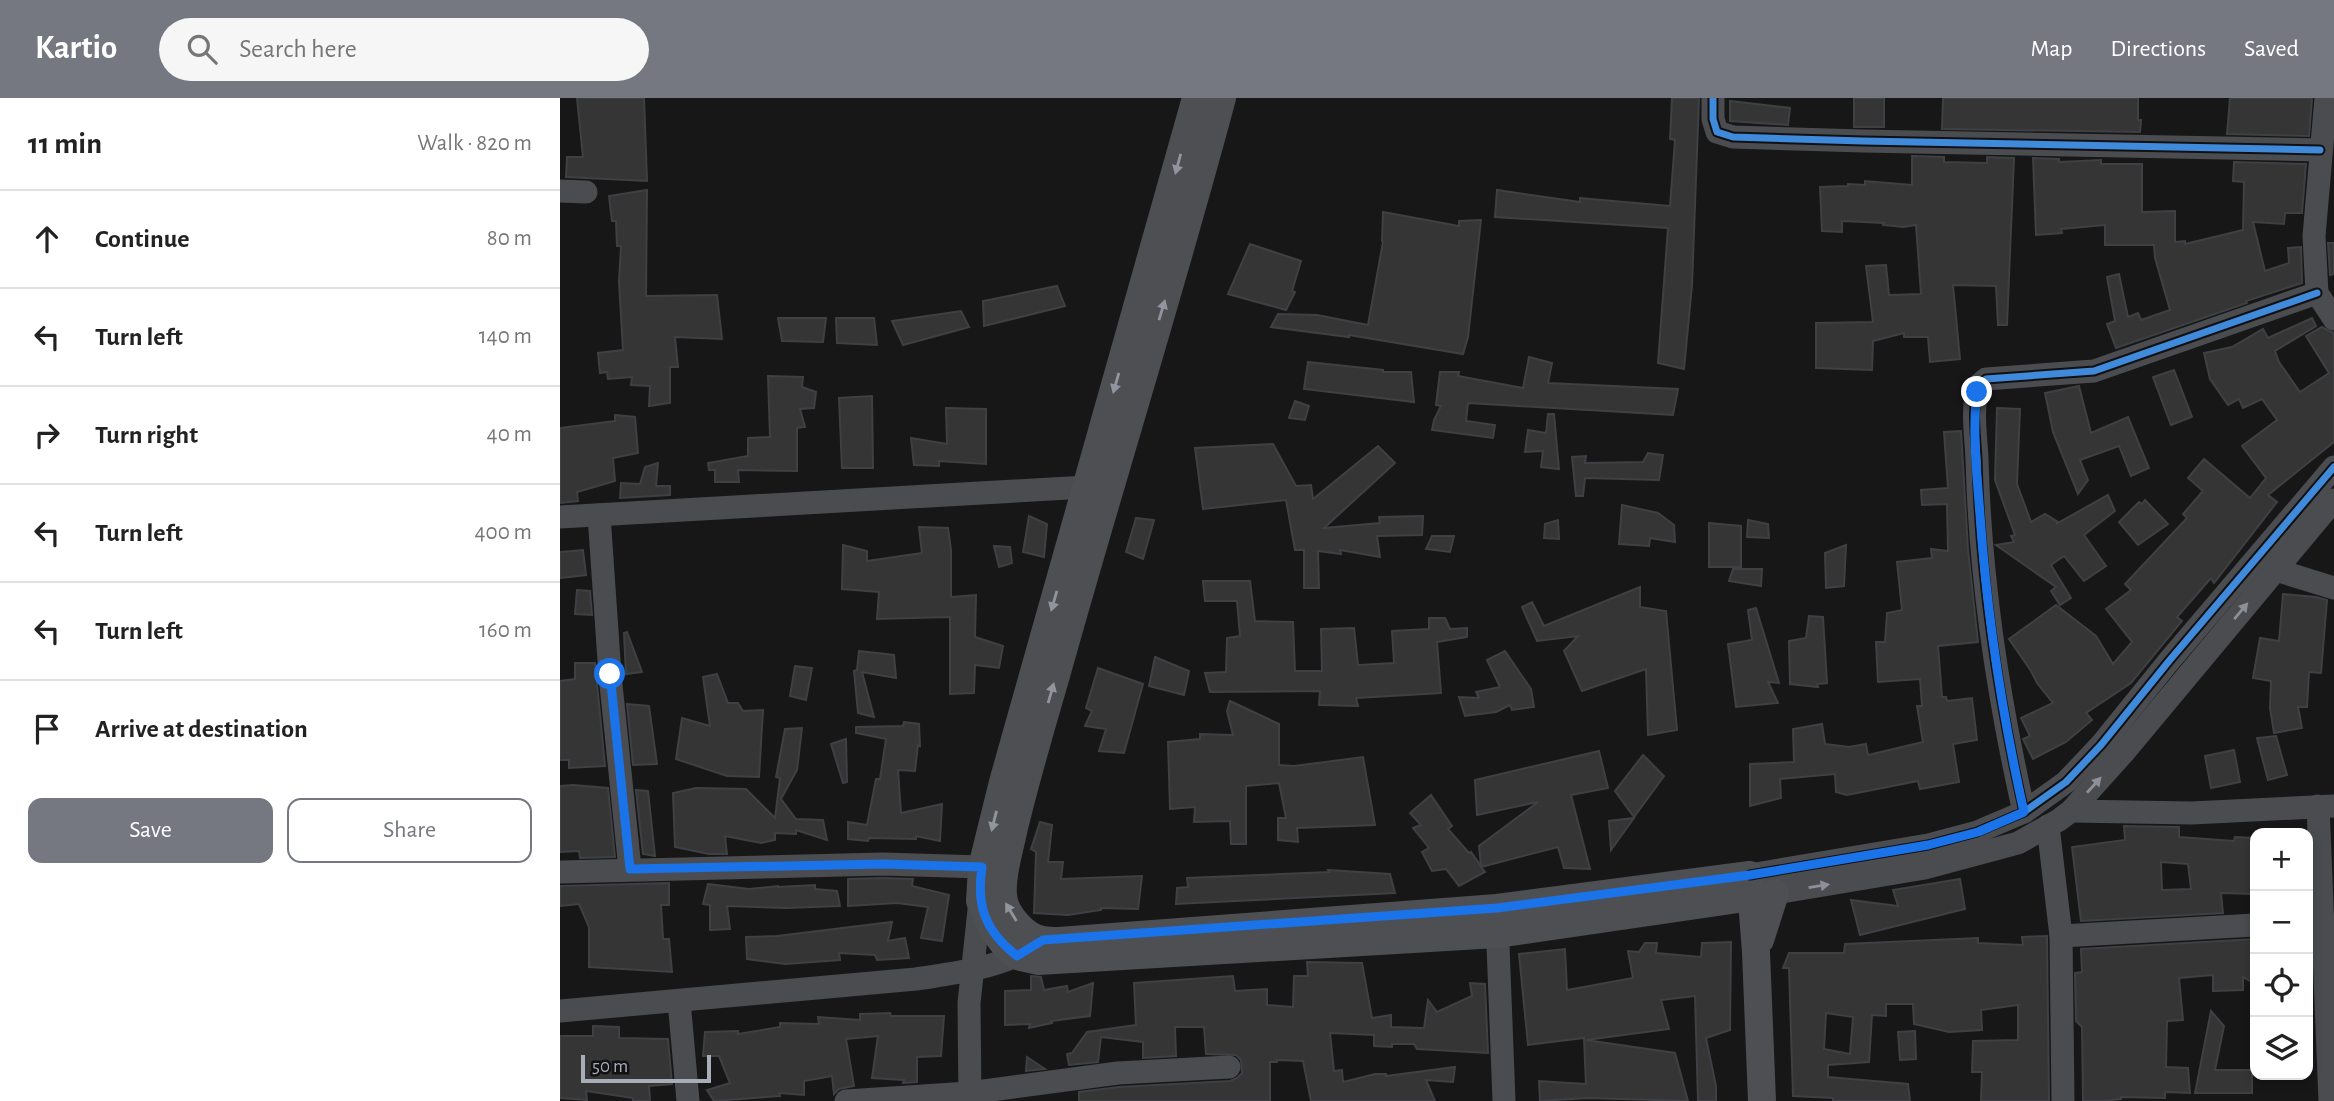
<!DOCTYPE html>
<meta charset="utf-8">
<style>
:root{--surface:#fff;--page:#f6f6f6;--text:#222;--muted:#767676;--line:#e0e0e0;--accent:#757880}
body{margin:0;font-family:"Alegreya Sans",sans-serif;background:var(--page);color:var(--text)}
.controls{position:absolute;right:21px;bottom:21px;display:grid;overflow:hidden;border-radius:14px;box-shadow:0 4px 10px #0003}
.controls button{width:63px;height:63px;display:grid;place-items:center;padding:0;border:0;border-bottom:2px solid var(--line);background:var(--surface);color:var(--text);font:35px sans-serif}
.scale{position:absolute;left:21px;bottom:18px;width:130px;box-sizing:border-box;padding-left:7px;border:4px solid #a8adb8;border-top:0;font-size:19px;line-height:24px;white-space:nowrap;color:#a8adb8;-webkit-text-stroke:5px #111113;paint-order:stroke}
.stop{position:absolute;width:21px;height:21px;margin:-16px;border:5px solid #1a73e8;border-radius:50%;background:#fff}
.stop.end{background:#1a73e8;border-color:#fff;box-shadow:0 2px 7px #0008}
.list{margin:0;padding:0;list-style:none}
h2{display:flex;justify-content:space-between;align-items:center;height:91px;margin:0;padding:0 28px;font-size:30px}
h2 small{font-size:23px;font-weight:400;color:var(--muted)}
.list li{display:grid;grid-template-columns:46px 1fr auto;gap:21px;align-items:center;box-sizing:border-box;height:98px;padding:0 28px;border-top:2px solid var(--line)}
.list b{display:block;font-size:26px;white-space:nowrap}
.list em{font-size:23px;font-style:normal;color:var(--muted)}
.actions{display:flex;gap:14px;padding:21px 28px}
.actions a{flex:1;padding:16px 0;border:2px solid var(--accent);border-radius:14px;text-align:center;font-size:24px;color:var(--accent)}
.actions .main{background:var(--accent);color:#fff}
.icon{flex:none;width:38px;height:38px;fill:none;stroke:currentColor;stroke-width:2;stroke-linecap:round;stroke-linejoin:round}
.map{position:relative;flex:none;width:1774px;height:1003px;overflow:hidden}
header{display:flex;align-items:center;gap:42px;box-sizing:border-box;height:98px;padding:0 35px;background:var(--accent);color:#fff}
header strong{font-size:33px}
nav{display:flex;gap:38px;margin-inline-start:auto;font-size:24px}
.search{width:490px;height:63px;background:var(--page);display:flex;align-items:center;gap:18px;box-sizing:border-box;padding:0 24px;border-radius:38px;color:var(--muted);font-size:26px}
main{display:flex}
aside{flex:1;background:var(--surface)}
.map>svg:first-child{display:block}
.building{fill:#353536;stroke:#3f4043;stroke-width:2;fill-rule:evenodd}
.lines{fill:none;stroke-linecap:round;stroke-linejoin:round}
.minor{stroke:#4b4c50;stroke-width:23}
.major{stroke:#4d4f52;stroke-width:28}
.cycleway-casing{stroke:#111113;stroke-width:11}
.cycleway{stroke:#408adc;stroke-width:7}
.oneway{fill:#91969e}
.oneway2{fill:#8c9099}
.route{stroke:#1a73e8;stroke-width:9}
</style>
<header>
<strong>Kartio</strong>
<div class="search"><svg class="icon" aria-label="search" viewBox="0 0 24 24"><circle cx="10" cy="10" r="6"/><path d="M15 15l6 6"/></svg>Search here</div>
<nav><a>Map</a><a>Directions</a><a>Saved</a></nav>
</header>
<main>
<aside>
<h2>11 min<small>Walk · 820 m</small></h2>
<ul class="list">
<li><svg class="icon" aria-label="ahead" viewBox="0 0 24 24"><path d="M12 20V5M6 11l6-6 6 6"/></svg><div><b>Continue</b></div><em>80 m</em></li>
<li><svg class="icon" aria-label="left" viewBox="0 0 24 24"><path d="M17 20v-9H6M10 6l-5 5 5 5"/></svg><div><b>Turn left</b></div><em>140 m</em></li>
<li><svg class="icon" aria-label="right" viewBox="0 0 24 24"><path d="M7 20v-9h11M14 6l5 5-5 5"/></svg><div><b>Turn right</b></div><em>40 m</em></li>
<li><svg class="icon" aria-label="left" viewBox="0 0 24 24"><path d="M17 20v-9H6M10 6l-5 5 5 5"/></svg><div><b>Turn left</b></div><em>400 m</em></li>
<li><svg class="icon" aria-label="left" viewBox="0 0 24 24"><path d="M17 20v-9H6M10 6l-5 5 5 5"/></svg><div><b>Turn left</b></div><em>160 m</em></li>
<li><svg class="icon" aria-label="arrive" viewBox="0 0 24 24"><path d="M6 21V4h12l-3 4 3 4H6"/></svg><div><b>Arrive at destination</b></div></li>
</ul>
<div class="actions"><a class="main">Save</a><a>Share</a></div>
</aside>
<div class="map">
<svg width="1774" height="1003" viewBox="0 0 1774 1003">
<rect width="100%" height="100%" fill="#171717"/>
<g class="building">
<polygon points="17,0 84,0 87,83 6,79 7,59 23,59"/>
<polygon points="1112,0 1139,0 1132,187 1124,271 1098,265 1108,130 935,119 937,92 1020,104 1020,100 1110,108 1115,42 1110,41"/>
<rect x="1294" y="0" width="30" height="29"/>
<polygon points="1383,0 1578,0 1578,22 1581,22 1580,34 1382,31"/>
<polygon points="1670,0 1752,0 1749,38 1667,36"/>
<polygon points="1170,3 1230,10 1228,27 1170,23"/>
<polygon points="1352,58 1384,59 1384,64 1427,65 1427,59 1454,60 1447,227 1438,227 1436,188 1393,187 1400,261 1370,264 1368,239 1344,239 1344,235 1313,243 1312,272 1256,270 1256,225 1313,224 1306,168 1326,167 1329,197 1361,196 1356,127 1343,129 1323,127 1324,125 1282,123 1282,134 1262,133 1260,89 1288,88 1288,86 1305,87 1305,83 1352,87"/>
<polygon points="1473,60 1499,61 1499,64 1541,62 1541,66 1582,66 1582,114 1615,113 1615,144 1625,143 1625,146 1683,132 1684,84 1673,83 1674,64 1746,66 1742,115 1725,115 1724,126 1693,124 1705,173 1729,165 1728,150 1741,149 1742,185 1686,203 1687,205 1556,250 1547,226 1555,223 1547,179 1559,176 1568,219 1578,215 1581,222 1610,212 1595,160 1594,147 1545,147 1545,127 1501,131 1502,135 1476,137"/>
<polygon points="87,92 86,198 157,197 162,241 115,239 118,269 110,269 110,305 89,308 90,288 71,287 72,279 48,281 47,274 40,275 38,255 63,252 59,184 61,148 57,148 56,123 52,123 49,98"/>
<polygon points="823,114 899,128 899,123 921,122 908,239 903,256 789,237 789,239 711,229 718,216 757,217 808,227 823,144 822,143"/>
<polygon points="1768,145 1774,145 1774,176 1770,177"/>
<polygon points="690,146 741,163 732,193 735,194 726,212 668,196"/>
<polygon points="497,188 505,208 424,228 423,203"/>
<polygon points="401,213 409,229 343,247 332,223"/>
<polygon points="218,220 266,220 263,244 222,243"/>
<polygon points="276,220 314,220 317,247 277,245"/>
<polygon points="1752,220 1756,228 1715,253 1719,264 1740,294 1769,275 1746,238 1762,229 1774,235 1774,344 1708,397 1717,404 1654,485 1651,480 1617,519 1622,523 1571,585 1526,615 1532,622 1506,644 1473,661 1463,641 1470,638 1461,620 1493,605 1477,585 1471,573 1449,541 1496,507 1536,538 1553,566 1572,544 1546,511 1571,492 1565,486 1627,420 1623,416 1643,393 1628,380 1644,361 1690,400 1706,380 1682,348 1717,322 1702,301 1683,310 1679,301 1668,307 1650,281 1644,255 1672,249 1703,231 1708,240"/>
<polygon points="969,259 992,265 988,285 1118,291 1113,317 908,305 906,323 935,327 933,340 872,332 874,322 881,308 876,307 880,274 899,274 898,278 963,290"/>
<polygon points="748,264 823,272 823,274 851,274 854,304 744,291"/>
<polygon points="1614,272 1632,319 1611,327 1593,279"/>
<polygon points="208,278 243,279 242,289 256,294 254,310 240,311 245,329 237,330 237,373 178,372 179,384 155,384 155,372 149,372 148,365 188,358 188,340 210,339"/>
<polygon points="1519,288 1531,335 1568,319 1589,370 1571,378 1559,348 1520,362 1528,382 1518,396 1493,334 1485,295"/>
<polygon points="312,298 313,370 282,370 279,300"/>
<polygon points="735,303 749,308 745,322 729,320"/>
<polygon points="386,310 426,311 426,366 379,363 379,368 354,367 351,340 387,346"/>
<polygon points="1437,310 1460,311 1457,386 1471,424 1485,416 1498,424 1496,426 1548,397 1555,413 1524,437 1546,468 1524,483 1504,458 1491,467 1511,500 1500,507 1491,493 1496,489 1436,447 1454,444 1451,438 1455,437 1435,382"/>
<polygon points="988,316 994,316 999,371 981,369 983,353 965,354 968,332 986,335"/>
<polygon points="55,317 75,319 78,355 53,360 55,383 17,394 18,403 0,405 0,330 55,323"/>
<polygon points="1401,333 1408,451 1418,544 1378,548 1382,599 1386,599 1387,603 1412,600 1417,642 1393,646 1399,684 1360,691 1358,683 1287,697 1276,694 1275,676 1220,681 1221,700 1190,708 1190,666 1234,664 1233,631 1262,626 1265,646 1289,649 1306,646 1308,657 1363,644 1357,608 1362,608 1360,581 1318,584 1316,544 1325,544 1327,515 1342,512 1337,464 1372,460 1371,451 1388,453 1387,406 1362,407 1361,392 1388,390 1384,334"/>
<polygon points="713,346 736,388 751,387 753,401 818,348 835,365 764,430 820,425 819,419 863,418 862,437 817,438 820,459 780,452 781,456 758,453 759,490 744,490 744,452 735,452 726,402 643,411 635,350"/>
<polygon points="1088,355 1103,357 1099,382 1025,380 1023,398 1016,398 1012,359 1026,358 1025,365 1083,364"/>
<polygon points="98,365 96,388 110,388 110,397 60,400 61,385 80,386 85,369"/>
<polygon points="1585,402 1608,426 1578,447 1559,424 1579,404 1582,406"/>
<polygon points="1062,407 1098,415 1114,427 1115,444 1090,440 1089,448 1059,446"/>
<polygon points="469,418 487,426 484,459 463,454"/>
<polygon points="576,420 594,422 583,461 566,454"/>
<polygon points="998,422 999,441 984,440 985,426"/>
<polygon points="1188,422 1208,426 1209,440 1187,439"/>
<polygon points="1149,425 1181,428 1181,469 1149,469"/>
<polygon points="359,429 388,430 391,452 391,499 416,497 415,539 443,548 439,570 415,567 414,595 390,596 390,519 317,521 319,494 282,491 283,447 307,453 307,463 362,455"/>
<polygon points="872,438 894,438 890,454 866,451"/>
<polygon points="1286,447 1284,488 1266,490 1265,455"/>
<polygon points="434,448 450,449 452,465 439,469"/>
<polygon points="23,452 26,477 0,480 0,454"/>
<polygon points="1173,471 1202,471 1201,488 1169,483"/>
<polygon points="643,483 690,483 695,523 733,524 735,573 762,573 761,531 794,530 798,567 834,565 832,533 869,531 869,520 885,520 890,531 907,530 907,539 877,544 881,595 796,600 798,608 759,607 760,593 650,594 645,575 666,574 667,540 680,538 677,503 645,503"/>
<polygon points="1080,489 1080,509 1106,513 1117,632 1088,637 1086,571 1022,593 1004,553 1018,538 977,543 962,509 972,504 984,528"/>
<polygon points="17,492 30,493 32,517 15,516"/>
<polygon points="1723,496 1756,499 1767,502 1761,575 1749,574 1747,609 1738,609 1742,630 1714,635 1710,610 1711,583 1693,580 1700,540 1719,543"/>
<polygon points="1196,510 1219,585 1208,584 1218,605 1176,609 1168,546 1192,542 1188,512"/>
<polygon points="1249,518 1263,519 1267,585 1257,586 1258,589 1230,586 1229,543 1246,540"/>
<polygon points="67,534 82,574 66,576 64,535"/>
<polygon points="299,553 334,557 336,580 302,574 314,619 298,615 294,573 297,572"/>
<polygon points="945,553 971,591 974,609 952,612 950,607 936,614 905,618 899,599 919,600 916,594 940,589 927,562"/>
<polygon points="595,559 629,573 624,597 589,588"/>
<polygon points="15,565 35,565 45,668 9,670 9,662 0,662 0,583 15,581"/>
<polygon points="235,568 252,570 246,602 230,598"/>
<polygon points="538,570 583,586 564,655 539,653 546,631 525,628 532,613 526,610"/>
<polygon points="157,576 168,605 178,605 183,613 203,612 199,679 167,678 116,661 122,620 150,628 143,579"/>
<polygon points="670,603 719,626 719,667 734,668 803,659 815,727 737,730 738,744 718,742 718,720 726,720 719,685 686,688 686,746 671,746 670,723 634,724 635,709 610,711 608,644 640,641 640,636 673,637 667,613"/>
<polygon points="67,606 89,608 97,666 73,667"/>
<polygon points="344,624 359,626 360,648 358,647 355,673 338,672 341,715 382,706 380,743 356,738 356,741 309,740 308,743 288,741 288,724 307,727 316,681 320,681 326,641 296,635 296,629 343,628"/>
<polygon points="242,630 237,672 221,701 236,721 263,722 267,742 236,732 236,736 215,735 215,742 201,745 165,738 167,756 149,756 115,749 113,695 136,690 186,691 215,720 220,680 216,679 225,631"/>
<polygon points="1716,638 1727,677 1708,682 1697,640"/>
<polygon points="286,641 287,684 283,685 271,646"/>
<polygon points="1674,652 1680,684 1651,690 1645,658"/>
<polygon points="1039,653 1048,690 1011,697 1030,771 1004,770 998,749 921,769 925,774 899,788 886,771 872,773 862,754 869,750 853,730 861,727 850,715 871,697 892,728 888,731 909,755 911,754 921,768 919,748 978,704 917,717 915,682"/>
<polygon points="1083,657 1104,678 1074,719 1055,693"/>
<polygon points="13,687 48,690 55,759 20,760 19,753 0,754 0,688"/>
<polygon points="76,692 88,693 95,758 83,756"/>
<polygon points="1074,720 1051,752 1049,723"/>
<polygon points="480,724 492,727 488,764 503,764 501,781 582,778 578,811 541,810 541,812 508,817 474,815 476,754 471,751"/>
<path d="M1564,728l55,1v10l55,4 1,-4 20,1v56l-34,-1 2,20 -142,8 -9,-74 53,-7zM1601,764l27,2 3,25 -29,1z"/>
<polygon points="768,772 830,776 835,795 616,806 617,790 628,789 627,780 769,774"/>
<polygon points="323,780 353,781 352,788 389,797 382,843 361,840 368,809 337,805 288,808 288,781"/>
<polygon points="1400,781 1405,811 1300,837 1291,802 1338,808 1333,792"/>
<polygon points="109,785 109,807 101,807 103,841 109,841 112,874 29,869 29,829 19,806 0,808 0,788"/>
<polygon points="148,786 189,791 218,788 218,789 255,787 255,791 277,793 280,808 226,810 167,808 170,831 150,832 150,807 143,806"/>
<polygon points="332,824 328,843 345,840 349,860 317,862 315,857 279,855 280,862 225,866 187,861 186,839 217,838"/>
<path d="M1487,838l2,165h-68l1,-29h-10l1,-31 45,-1v-35l-37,5 1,20 -33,2 -35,-8 -1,-20h-27v12l-14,-1 -3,47 -41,3v12l80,7 2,17h-77v-3l-40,-2 -4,-128h-6l6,-15h55l1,-9 133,-6v5l45,2 -1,-8zM1266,915l27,4 -3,37 -26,-5z"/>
<polygon points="1695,841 1695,886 1683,879 1683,892 1653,893 1653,877 1619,880 1623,922 1607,923 1606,969 1628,970 1630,995 1605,994 1605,1000 1561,999 1561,1001 1545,1003 1523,1003 1522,929 1516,923 1515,875 1522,874 1521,851"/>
<polygon points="1171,844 1170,932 1146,940 1156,988 1156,1003 1138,1003 1135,898 1101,902 1109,931 1026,942 1115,955 1128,1003 1028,1000 980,1003 979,983 1026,986 1024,940 968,947 959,856 1005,851 1007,892 1073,880 1068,853 1079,854 1085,845 1097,845 1096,855 1141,859 1142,845"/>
<polygon points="747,864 802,865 812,920 831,917 831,929 864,930 868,902 877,914 912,898 910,885 925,886 928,955 857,951 854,946 832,946 832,949 814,948 814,937 770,935 774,973 782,972 783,984 815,976 826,976 826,978 895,969 893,984 866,982 875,1003 751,1003 743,963 717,962 717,964 710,964 710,1003 519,1003 519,994 559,989 670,983 677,980 682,975 681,962 676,957 646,956 644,929 615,929 616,958 583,960 583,944 541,939 538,964 509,967 507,956 512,955 527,934 576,927 574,885 673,878 675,893 707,891 707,907 733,909 734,878 748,878"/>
<polygon points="471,878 481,879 484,892 507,888 508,894 533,885 530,918 491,923 492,925 469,930 470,926 445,927 445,893 471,892"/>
<polygon points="1651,913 1664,928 1655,972 1692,972 1692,995 1635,995"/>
<polygon points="330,915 331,918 384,918 381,958 357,959 357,984 343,985 344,982 312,980 318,938 286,941 294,988 279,991 274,996 272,978 244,983 244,997 219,995 220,998 154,1003 147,992 170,985 159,958 143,958 145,934 178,933 178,936 220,929 220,925 259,926 258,919 300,922 300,916"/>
<polygon points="33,928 59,929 59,940 108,941 112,986 89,988 90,1003 73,1003 73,1000 26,993 27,1002 0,1000 0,938 33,938"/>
<polygon points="1355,933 1356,961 1340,962 1338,934"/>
<polygon points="467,959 485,971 466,973"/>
</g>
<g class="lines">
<g class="minor">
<polyline points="1153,0 1153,21 1157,34 1173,39 1303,43 1760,52"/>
<polyline points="1766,0 1754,138 1757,195 1774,221"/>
<polyline points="0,93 26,94"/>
<polyline points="39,417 50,577 70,771"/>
<polyline points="0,419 526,389 542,392"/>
<polyline points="1716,472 1774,490"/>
<polyline points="1758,708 1770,1003"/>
<polyline points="1511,713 1632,715 1774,708"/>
<path d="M1464,714c-26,-115 -44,-234 -47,-353 -1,-23 -6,-51 2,-74l7,-6 108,-8 223,-78"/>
<polyline points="1488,728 1501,838 1503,1003"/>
<polyline points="0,774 323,766 422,769"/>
<polyline points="1190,777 1368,747 1417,734 1464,714 1506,684 1541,647 1609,563 1774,369"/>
<polyline points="1198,798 1365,770 1458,745 1499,722 1511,713 1565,653 1774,402"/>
<polyline points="937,821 944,1003"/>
<polyline points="1501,838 1695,827"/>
<polyline points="119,903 128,1003"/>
<path d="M0,913l356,-32c34,-5 82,-11 111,-29"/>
<polyline points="286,1003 409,995 558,975 669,969"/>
<polyline points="410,1003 409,905 420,803"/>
</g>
<g class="major">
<polyline points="636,0 443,684 422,769 420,803 434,833 446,849 457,858 478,863 937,836 1192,799"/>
<path d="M662,0c-52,195 -113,387 -167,581 -15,51 -30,102 -42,153 -4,20 -12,43 -10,63 1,19 22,42 40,45 5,1 11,1 16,1l438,-33 253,-33 6,77 6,149"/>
<polyline points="1200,842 1215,795"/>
</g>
<defs>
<g id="cycleway">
<polyline points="1153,0 1153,21 1157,34 1173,39 1303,43 1760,52"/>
<path d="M1464,714c-26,-115 -44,-234 -47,-353 -1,-23 -6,-51 2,-74l7,-6 108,-8 223,-78"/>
<polyline points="1190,777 1368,747 1417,734 1464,714 1506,684 1541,647 1609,563 1774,369"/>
</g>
</defs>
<use href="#cycleway" class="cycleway-casing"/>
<use href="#cycleway" class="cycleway"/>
</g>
<defs><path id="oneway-solid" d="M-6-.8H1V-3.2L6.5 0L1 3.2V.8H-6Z" transform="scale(1.75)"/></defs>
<g class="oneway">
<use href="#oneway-solid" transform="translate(618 66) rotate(105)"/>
<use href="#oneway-solid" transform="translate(602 212) rotate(-73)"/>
<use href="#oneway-solid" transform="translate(556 285) rotate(106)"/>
<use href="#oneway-solid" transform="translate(494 503) rotate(106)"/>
<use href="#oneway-solid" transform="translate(491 595) rotate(-74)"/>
<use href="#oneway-solid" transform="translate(434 723) rotate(104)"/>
<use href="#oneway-solid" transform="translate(451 814) rotate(-121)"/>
</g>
<g class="oneway2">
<use href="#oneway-solid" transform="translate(1681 513) rotate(-50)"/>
<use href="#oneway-solid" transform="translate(1534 687) rotate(-48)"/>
<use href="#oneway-solid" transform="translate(1259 788) rotate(-9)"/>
</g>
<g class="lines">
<path class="route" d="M50,576l20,195 253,-5 99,3c-6,39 3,64 35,89l26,-16 454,-32 253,-33 178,-30 50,-13 46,-20c-22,-98 -37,-197 -44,-297 -3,-40 -8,-83 -3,-123"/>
</g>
</svg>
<div class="controls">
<button>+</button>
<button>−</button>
<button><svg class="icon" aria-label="locate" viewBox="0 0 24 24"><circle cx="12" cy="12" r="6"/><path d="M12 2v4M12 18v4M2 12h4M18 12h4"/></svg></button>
<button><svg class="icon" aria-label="layers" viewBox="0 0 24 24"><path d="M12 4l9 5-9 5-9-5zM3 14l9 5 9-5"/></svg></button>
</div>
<div class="scale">50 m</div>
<div class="stop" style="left:50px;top:576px"></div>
<div class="stop end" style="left:1417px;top:294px"></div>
</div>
</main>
